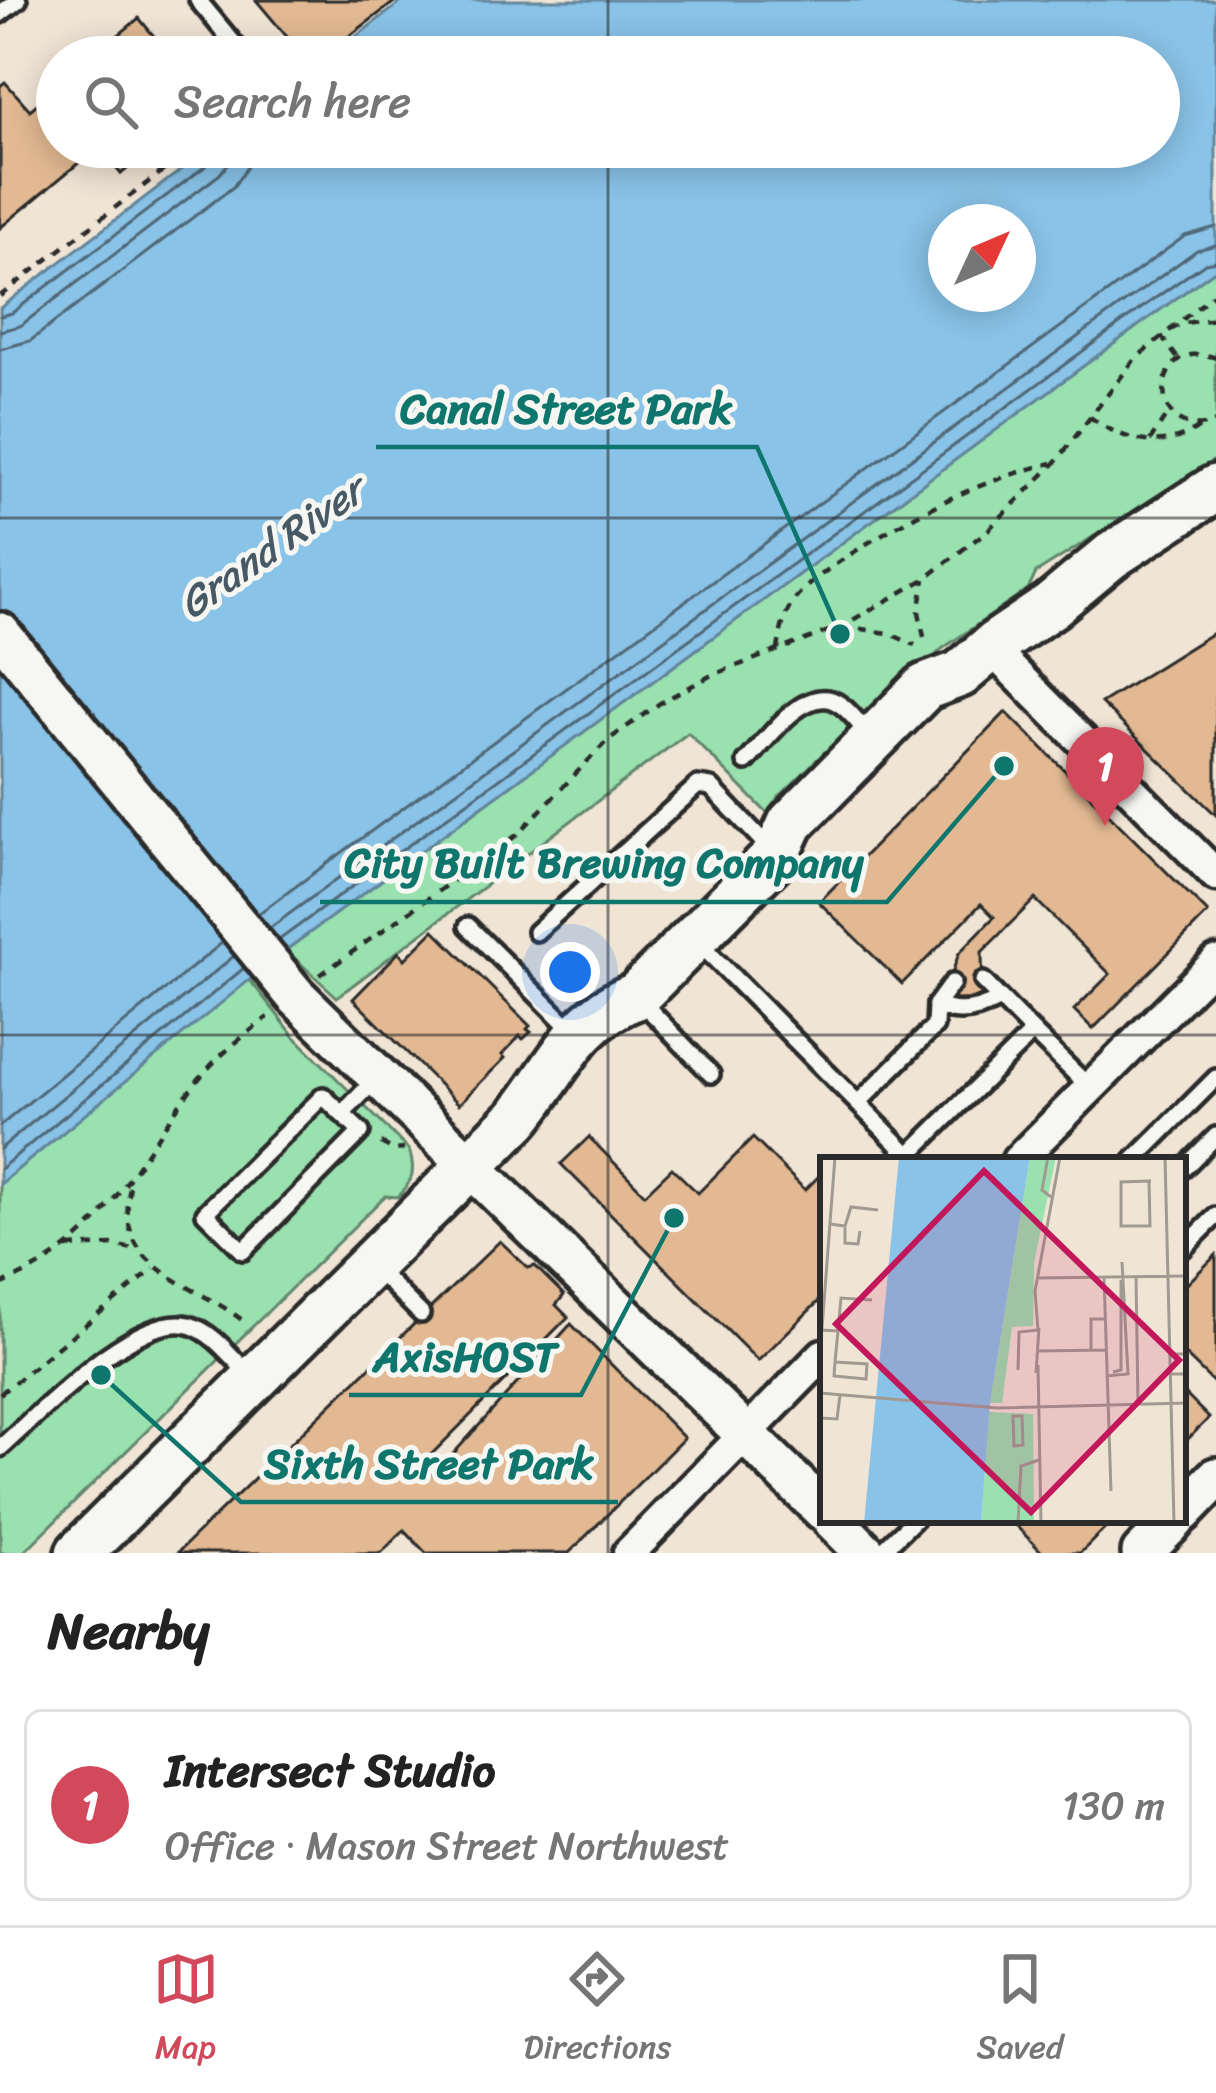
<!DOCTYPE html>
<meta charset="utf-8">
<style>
:root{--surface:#fff;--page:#f2f2f2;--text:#222;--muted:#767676;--line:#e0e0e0;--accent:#d1495b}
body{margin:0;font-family:Sriracha,sans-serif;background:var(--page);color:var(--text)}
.compass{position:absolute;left:928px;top:204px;width:108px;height:108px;border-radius:50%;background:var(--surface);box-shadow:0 6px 30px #0003;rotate:46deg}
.you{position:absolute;left:570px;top:972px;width:42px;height:42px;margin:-30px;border:9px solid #fff;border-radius:50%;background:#1a73e8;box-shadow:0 0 0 18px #1a73e833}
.badge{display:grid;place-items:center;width:78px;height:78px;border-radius:50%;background:var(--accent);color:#fff;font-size:39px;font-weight:700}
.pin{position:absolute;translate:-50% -99px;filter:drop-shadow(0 3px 6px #0008)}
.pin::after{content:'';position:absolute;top:63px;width:42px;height:36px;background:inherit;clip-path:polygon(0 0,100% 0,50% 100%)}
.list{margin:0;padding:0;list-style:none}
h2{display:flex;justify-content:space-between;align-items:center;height:156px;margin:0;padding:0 48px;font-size:51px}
h2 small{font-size:39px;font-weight:400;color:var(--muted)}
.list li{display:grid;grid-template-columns:78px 1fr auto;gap:36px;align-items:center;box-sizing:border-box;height:192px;margin:0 24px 24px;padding:0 24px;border:3px solid var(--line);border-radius:18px}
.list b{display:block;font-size:45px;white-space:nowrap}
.list p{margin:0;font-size:39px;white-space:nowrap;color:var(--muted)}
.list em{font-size:39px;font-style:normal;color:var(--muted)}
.icon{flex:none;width:66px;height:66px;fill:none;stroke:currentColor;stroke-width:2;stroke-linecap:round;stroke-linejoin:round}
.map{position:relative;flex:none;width:1216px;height:1553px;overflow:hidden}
.search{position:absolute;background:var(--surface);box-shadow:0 6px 30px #0003;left:36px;right:36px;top:36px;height:132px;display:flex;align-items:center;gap:30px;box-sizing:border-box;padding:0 42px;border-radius:66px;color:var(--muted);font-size:45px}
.sheet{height:372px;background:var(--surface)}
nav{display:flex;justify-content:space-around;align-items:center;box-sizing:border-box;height:168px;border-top:3px solid var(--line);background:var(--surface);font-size:33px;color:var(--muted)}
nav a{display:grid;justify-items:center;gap:6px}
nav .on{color:var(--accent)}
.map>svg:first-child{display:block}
.green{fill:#99e1af;stroke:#62866d;stroke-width:3}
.water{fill:#89c3e8;stroke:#63869c;stroke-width:3;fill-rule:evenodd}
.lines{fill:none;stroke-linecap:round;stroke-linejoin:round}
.shore{stroke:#516877;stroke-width:3}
.building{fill:#e2b992;stroke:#2b2b2b;stroke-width:3}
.service-casing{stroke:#2b2b2b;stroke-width:24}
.minor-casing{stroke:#2b2b2b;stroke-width:39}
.tertiary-casing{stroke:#2b2b2b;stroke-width:48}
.secondary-casing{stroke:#2b2b2b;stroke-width:54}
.path{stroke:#2b2b2b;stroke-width:4.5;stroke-dasharray:9 9;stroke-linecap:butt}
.service{stroke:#f6f6f2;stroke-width:15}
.minor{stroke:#f6f6f2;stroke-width:30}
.tertiary{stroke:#f6f6f2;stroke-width:39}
.secondary{stroke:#f6f6f2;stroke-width:45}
.grid{fill:none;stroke:#2b2b2b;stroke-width:3;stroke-opacity:0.55}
.labels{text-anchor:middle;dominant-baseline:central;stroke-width:10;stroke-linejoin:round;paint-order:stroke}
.water-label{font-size:42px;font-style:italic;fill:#475964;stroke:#f6f6f2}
.inset-road{fill:none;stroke:#a19a91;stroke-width:3}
.view{fill:#c2185b;fill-opacity:0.15;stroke:#c2185b;stroke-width:6}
.inset-edge{fill:none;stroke:#2b2b2b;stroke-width:6}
.leader{fill:none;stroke:#0f766e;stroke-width:4.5}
.callout-dot{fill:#0f766e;stroke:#f6f6f2;stroke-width:4.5}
.callout-label{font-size:42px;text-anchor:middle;font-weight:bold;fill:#0f766e;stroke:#f6f6f2;stroke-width:10;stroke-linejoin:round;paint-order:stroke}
</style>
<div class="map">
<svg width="1216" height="1553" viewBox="0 0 1216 1553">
<rect width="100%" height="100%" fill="#f0e4d5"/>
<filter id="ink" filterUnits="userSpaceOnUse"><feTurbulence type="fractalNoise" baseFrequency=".00833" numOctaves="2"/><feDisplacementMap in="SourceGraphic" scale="24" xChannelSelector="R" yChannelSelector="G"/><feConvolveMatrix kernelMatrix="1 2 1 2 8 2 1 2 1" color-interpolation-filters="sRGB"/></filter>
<g filter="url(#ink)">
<g class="green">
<polygon points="1216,269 1216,459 1036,573 1028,590 942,649 839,752 825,752 779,797 779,813 773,819 688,733 337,997 286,950"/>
<path d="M249,979l46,58 114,113c7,22 4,30 -11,47l-13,-1 -362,357h-23v-369z"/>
</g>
<path class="water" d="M404,0h812v269l-930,681 -286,234v-876l211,-161h948v-90h-830zM946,222h72v72h-72z"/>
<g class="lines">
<g class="shore">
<polyline points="0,316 12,313 211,162 217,147"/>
<polyline points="0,331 20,326 220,174 230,161 232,147"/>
<polyline points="0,349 30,341 233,187 247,167 250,147"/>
<polyline points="258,914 1185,236 1216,227"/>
<polyline points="270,928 1142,290 1197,250 1216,245"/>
<polyline points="279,940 1150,302 1205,263 1216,261"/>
<polyline points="0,1126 223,942"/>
<polyline points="0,1149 234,956"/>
<polyline points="0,1169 244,968"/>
</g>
</g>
<g class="building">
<polygon points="256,0 397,0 322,57 304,57"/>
<polygon points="139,18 171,57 92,57"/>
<polygon points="5,82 30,110 57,87 57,147 98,147 0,228 0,86"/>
<polygon points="99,147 153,147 121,174"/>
<polygon points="1216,631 1216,815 1101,703"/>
<polygon points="1006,712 1208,913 1093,1029 1074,1010 1110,974 1035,899 982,952 983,1000 952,1000 952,973 959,953 994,917 981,904 902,984 819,902"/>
<polygon points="434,930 530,1026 527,1029 531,1032 523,1039 520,1036 502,1055 505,1058 459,1104 353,999 399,952 405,959"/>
<polygon points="589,1137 645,1194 672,1168 698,1193 753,1138 805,1190 823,1172 823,1297 758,1361 561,1164"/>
<polygon points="500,1241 528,1268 535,1266 564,1295 556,1305 568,1317 422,1464 434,1475 571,1324 684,1438 569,1553 426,1553 404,1530 381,1553 177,1553"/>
<polygon points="1216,1255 1216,1385 1183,1353 1183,1282 1186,1285"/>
<polygon points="1183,1392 1209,1418 1183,1444"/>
<polygon points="1010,1520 1114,1520 1080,1553 1043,1553"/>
</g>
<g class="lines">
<defs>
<g id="service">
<polyline points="198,0 240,51"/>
<polyline points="0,14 18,0"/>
<path d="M746,762c19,-19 51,-68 82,-63 17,3 32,27 43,38"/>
<polyline points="468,926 576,1034"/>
<polyline points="536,932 698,785 711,787 774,853"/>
<polyline points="696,940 914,1160"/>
<polyline points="983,981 1033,1032"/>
<polyline points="638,998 711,1074"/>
<path d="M936,1005c21,11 44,5 64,-6"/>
<polygon points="323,1096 361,1132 243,1251 205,1213"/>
<polyline points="858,1103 935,1026 936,1005 952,983"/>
<polyline points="342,1114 375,1080"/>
<polyline points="909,1155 1033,1032 1090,1088"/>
<polyline points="1134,1160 1216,1078"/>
<polyline points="1183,1169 1216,1136"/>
<polyline points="1183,1249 1216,1216"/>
<polyline points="374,1267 421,1314"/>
<path d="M0,1448c39,-34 135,-136 189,-123 25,7 45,35 63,53"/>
<polyline points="880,1553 914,1520"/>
</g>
<g id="minor">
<polyline points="990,648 1216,875"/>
<polyline points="1018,1160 1216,962"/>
<polyline points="629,1553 823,1355"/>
</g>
<g id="tertiary">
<polyline points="0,633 295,995 823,1510"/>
<polyline points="1183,1512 1216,1478"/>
<polyline points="833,1520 866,1553"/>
<polyline points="1142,1553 1175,1520"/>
</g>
<path id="secondary" d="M79,1553l438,-434c40,-47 56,-100 119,-123l140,-140 15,-33 134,-136 35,-13 35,-30 56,-38 60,-50 105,-68"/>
</defs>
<use href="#service" class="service-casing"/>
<use href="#minor" class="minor-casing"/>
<use href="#tertiary" class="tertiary-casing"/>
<use href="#secondary" class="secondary-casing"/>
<g class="path">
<polyline points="0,296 194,147"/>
<polyline points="1170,330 1184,323 1216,319"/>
<polyline points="1161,336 1179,360"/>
<path d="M1216,358c-68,-25 -70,89 0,64"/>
<path d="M1090,417c35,25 72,35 110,10"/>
<polyline points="1150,441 1169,411"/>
<polyline points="842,626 888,633 915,645"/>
<polyline points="924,637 919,612 925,579"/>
<path d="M778,650c2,-15 5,-32 13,-45 13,-20 37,-36 57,-49 64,-43 129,-74 204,-93"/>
<polyline points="320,975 517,835 607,741 660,703 710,676 842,626 925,579 988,530 1056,462 1135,359 1216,292"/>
<polyline points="381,1143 394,1150 404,1149"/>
<path d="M130,1187c-17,84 61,93 112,133"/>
<polyline points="68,1247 112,1245 139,1250"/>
<path d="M0,1285c111,-45 131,-121 198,-205 19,-24 46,-44 70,-63"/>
<polyline points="0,1394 154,1269"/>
</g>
<use href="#service" class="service"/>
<use href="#minor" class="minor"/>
<use href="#tertiary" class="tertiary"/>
<use href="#secondary" class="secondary"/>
</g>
</g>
<path class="grid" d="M608,0v57M608,147v1406M0,518h1216M0,1035h1216"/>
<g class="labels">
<g class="water-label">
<text transform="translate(271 547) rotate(-35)">Grand River</text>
</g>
</g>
<g transform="translate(820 1157)">
<rect width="366" height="366" fill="#f0e4d5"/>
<path d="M210,0h26l-22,106 -1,63 -21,1 -10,76h-12zM169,255l44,2 1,109h-53z" fill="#99e1af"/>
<path d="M79,0h131l-40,246 -9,120h-117z" fill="#89c3e8"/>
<path class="inset-road" d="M228,0l-6,33 9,7M345,0l9,366M329,24l1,45h-29v-44l28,-1h2M10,67l15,2 6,-19 27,3M25,69v17l13,1 2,-13M284,120l7,214M316,120l2,127M218,121l148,-2M0,173l18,1 -3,31 -1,14 32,3 1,-15 -32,-2M218,173l-3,-39 25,-134M18,174l3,-33 31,2M271,193v-31h14M218,194l68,-1M349,197h16v20h-15M0,198l15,-198M218,208l3,158M198,213l1,-38 19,-2M293,215l8,-2v-90M216,216l3,-45M286,219l22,-2 -6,-112M0,236l177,15 189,-5M193,259h9l1,29 -9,1zM0,261l17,1 3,-24M198,366l3,-57 18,-6"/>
<path class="view" d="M164,14l195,189 -148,152 -195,-188z"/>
<rect width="366" height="366" class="inset-edge"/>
</g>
<path class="leader" d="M840 634L757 447H376M1004 766L887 902H320M674 1218L581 1395H349M101 1375L241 1502H618"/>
<g class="callout-dot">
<circle cx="840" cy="634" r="12"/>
<circle cx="1004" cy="766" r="12"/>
<circle cx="674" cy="1218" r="12"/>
<circle cx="101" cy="1375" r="12"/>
</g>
<g class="callout-label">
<text x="566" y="423">Canal Street Park</text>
<text x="604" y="877">City Built Brewing Company</text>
<text x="465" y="1371">AxisHOST</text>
<text x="429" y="1478">Sixth Street Park</text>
</g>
</svg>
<svg class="compass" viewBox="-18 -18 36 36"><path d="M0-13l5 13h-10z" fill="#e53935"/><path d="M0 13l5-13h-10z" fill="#767676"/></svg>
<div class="you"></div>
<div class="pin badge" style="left:1105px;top:826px">1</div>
<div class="search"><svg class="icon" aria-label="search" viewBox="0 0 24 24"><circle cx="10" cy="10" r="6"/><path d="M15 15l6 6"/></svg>Search here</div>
</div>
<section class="sheet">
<h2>Nearby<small></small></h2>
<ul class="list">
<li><span class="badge">1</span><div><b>Intersect Studio</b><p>Office · Mason Street Northwest</p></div><em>130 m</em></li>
</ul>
</section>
<nav>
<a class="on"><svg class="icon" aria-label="map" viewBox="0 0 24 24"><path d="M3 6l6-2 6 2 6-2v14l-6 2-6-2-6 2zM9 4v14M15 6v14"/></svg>Map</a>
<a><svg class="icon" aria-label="directions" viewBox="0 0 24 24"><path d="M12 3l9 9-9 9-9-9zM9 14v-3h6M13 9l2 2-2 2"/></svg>Directions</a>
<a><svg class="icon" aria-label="saved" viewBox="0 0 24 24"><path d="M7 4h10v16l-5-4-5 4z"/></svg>Saved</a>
</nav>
